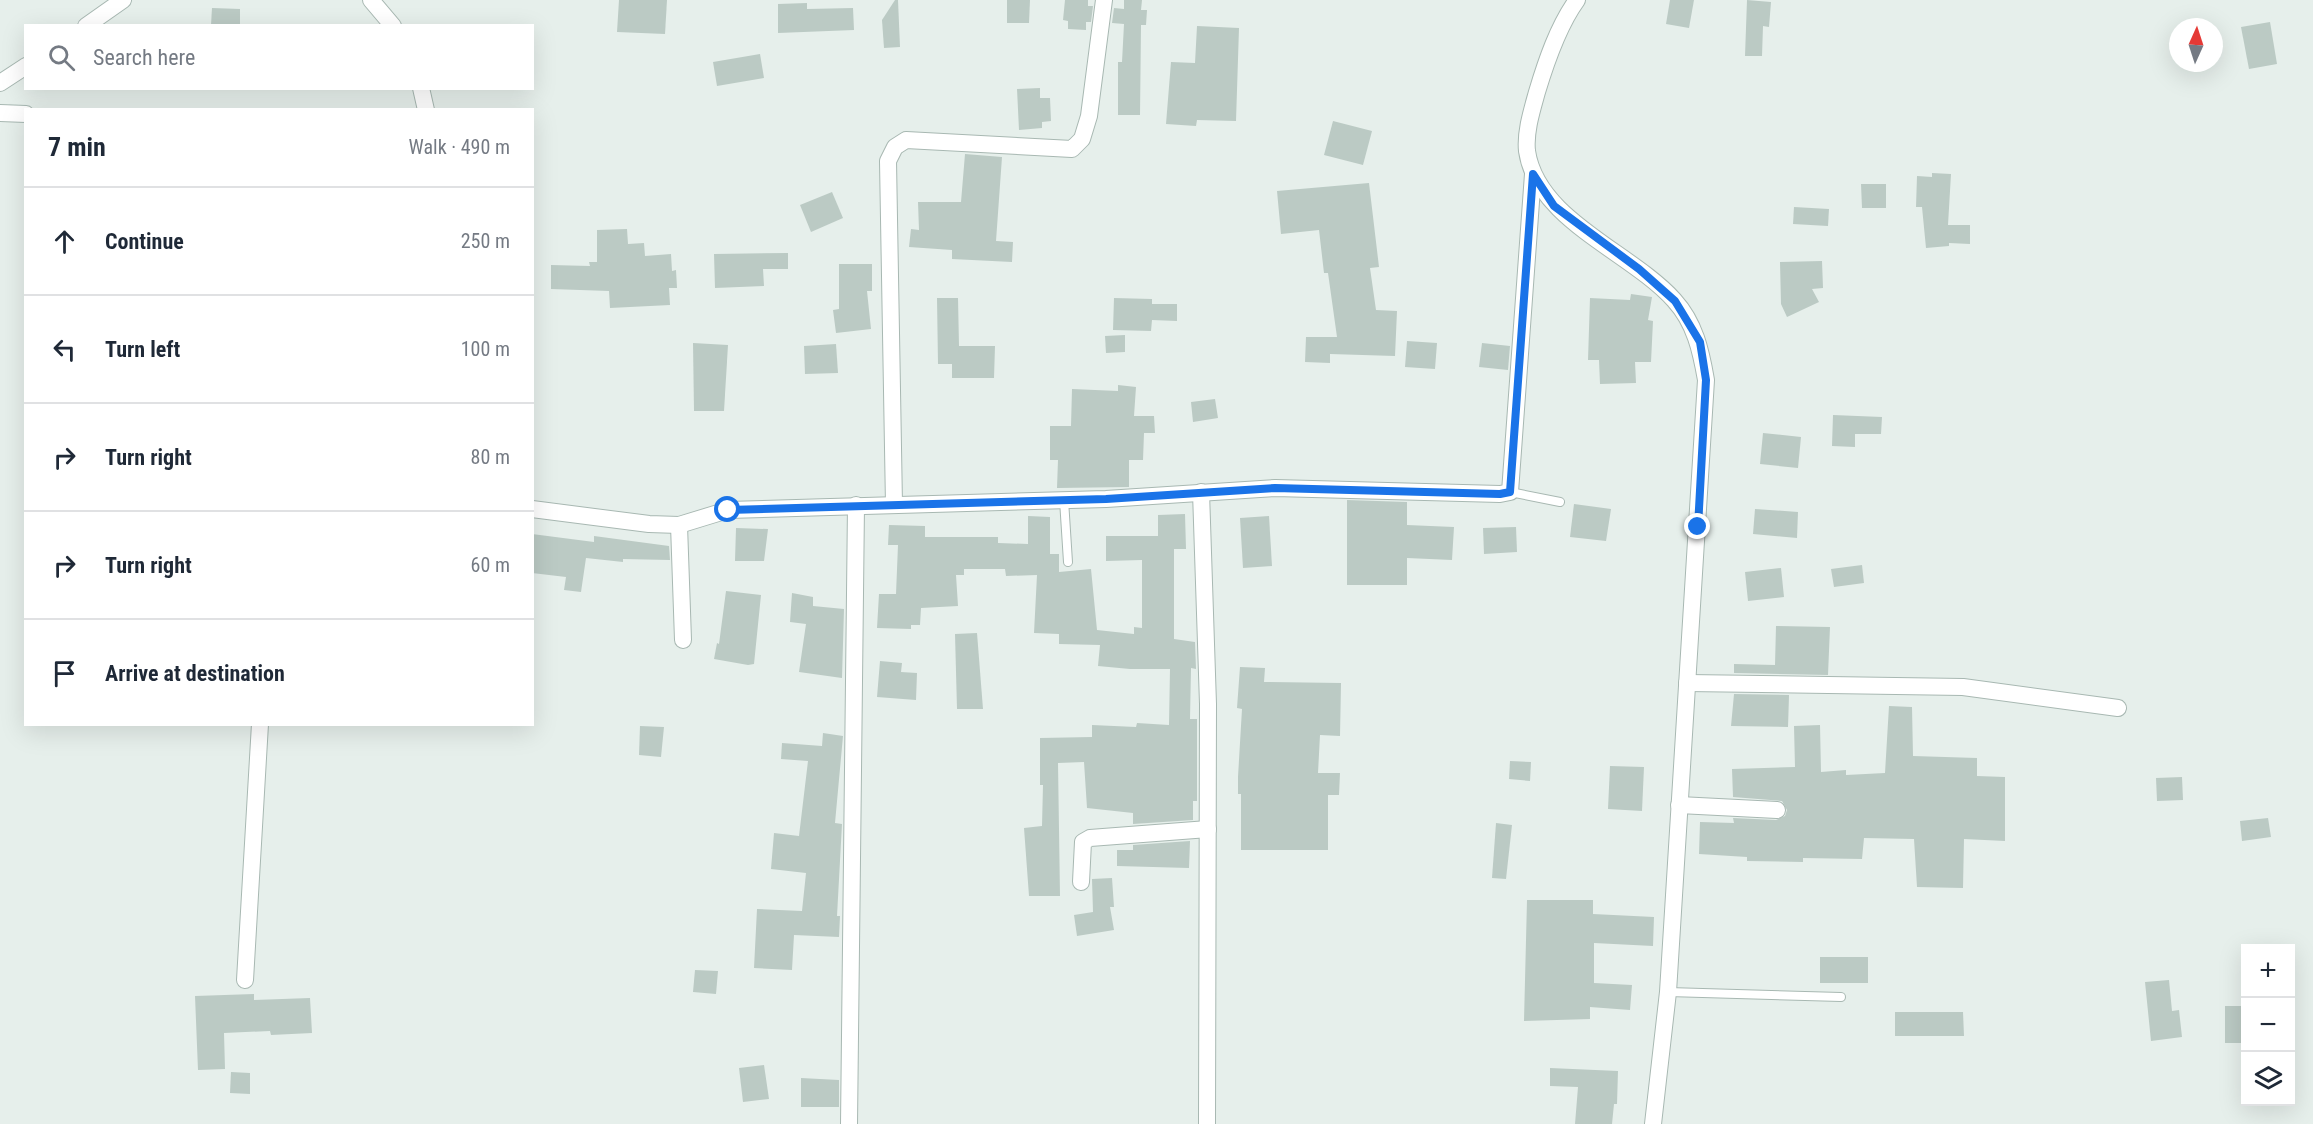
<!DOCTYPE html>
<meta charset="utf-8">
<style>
:root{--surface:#fff;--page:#f2f2f3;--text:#1f2937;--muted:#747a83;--line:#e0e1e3}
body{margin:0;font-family:"Roboto Condensed",sans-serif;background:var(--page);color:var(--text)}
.controls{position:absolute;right:18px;bottom:18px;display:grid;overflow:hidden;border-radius:0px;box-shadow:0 6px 24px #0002}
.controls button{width:54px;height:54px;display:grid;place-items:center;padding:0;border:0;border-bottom:2px solid var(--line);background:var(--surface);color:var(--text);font:30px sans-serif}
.compass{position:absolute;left:2169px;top:18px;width:54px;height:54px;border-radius:50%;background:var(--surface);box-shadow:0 6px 24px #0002;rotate:3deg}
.stop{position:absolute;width:18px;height:18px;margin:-14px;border:4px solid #1a73e8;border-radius:50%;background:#fff}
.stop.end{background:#1a73e8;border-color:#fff;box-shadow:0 2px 6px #0008}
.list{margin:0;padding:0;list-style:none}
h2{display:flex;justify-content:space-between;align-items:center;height:78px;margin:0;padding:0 24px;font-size:26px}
h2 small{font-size:20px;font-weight:400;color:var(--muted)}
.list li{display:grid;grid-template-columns:39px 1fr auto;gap:18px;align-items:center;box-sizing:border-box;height:108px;padding:0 24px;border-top:2px solid var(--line)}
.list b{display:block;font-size:22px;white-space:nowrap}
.list em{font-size:20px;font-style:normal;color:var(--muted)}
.icon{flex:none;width:33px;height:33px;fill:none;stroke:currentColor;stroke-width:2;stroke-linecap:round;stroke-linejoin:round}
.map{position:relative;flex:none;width:2313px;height:1124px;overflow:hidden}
.search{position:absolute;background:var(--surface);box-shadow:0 6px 24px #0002;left:24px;top:24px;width:510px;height:66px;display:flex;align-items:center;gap:15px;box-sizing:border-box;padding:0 21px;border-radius:0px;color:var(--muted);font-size:22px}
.panel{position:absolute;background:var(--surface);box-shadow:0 6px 24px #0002;left:24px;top:108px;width:510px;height:618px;border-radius:0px}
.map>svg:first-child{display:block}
.building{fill:#bbcac4}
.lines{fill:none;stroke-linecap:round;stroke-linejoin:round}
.service-casing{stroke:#a8b8b2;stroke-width:10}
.minor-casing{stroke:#a8b8b2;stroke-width:18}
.service{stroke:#fff;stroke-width:8}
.minor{stroke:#fff;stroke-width:16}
.route{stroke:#1a73e8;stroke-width:8}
</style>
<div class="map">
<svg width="2313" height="1124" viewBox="0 0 2313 1124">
<rect width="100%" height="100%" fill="#e6efeb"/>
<g class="building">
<polygon points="619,0 667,0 665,34 617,32"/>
<polygon points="895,0 898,0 900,47 884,48 882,20"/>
<polygon points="1007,0 1030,0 1029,23 1007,23"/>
<polygon points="1065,0 1088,0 1088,6 1093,6 1091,22 1086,22 1086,30 1068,29 1068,21 1063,20"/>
<polygon points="1124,0 1142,0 1141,10 1147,10 1146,25 1141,25 1140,115 1118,115 1118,62 1122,62 1124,24 1112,23 1114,8 1124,9"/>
<polygon points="1670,0 1694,0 1689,28 1666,24"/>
<polygon points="1747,0 1771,2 1769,27 1763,26 1762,56 1745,56"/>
<polygon points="807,3 807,9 853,8 854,30 778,33 778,4"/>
<polygon points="212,8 240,9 240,26 211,25"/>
<polygon points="2270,22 2277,64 2249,69 2241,27"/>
<polygon points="1197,26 1239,28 1236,121 1197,120 1196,126 1166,124 1171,62 1195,63"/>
<polygon points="760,54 764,78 717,86 713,62"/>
<polygon points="1040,88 1040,98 1050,98 1051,121 1042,122 1042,128 1019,130 1017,89"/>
<polygon points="1333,121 1372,131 1363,165 1324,155"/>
<polygon points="965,154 1002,157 996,241 1013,242 1012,262 952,259 952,250 909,247 911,229 919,230 918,202 961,202"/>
<polygon points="1932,173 1951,174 1948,225 1970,225 1970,244 1949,243 1949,246 1926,248 1922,207 1916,207 1917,176 1932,177"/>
<polygon points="1369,183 1379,267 1370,268 1376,310 1397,311 1395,356 1330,354 1330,363 1305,362 1306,337 1337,337 1328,273 1324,273 1319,230 1281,234 1277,191"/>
<polygon points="1861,184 1886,184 1886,208 1862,208"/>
<polygon points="832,192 843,218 811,232 800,205"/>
<polygon points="1794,207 1829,209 1828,226 1793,224"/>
<polygon points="627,229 628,244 644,243 645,256 671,254 672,271 676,270 677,288 669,288 670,305 610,308 609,291 551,289 551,265 590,266 589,262 597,262 597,230"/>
<polygon points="788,253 788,269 763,269 764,286 715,288 714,254"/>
<polygon points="1822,261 1823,288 1812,289 1819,302 1787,317 1781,304 1780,262"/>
<polygon points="839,264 872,264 872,291 867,291 871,329 836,333 833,310 839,309"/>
<polygon points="1631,294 1652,297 1648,320 1653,321 1651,362 1635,362 1636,383 1600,384 1599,360 1588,360 1590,298 1630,300"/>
<polygon points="937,298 958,298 959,346 995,346 994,378 952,378 952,364 938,364"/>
<polygon points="1114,298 1152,299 1152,304 1177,304 1177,321 1152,320 1151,331 1113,330"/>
<polygon points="1125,335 1125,352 1106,353 1105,336"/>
<polygon points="1407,341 1437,343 1435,369 1405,367"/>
<polygon points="693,343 728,345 724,411 694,411"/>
<polygon points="1482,343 1510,346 1508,370 1479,367"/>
<polygon points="836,344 838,373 805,374 804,346"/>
<polygon points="1118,385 1136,387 1134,416 1154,416 1155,433 1144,433 1143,460 1129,460 1129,487 1057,488 1058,460 1050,460 1050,426 1071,426 1072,389 1118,391"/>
<polygon points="1215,399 1218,418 1193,422 1191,402"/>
<polygon points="1833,415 1882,417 1881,434 1855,434 1855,447 1832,446"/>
<polygon points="1763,433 1801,437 1798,468 1760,464"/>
<polygon points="1347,500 1407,502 1407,525 1454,527 1452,560 1407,558 1407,585 1347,585"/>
<polygon points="1574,504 1611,509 1606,541 1570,537"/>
<polygon points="1755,509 1798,512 1797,538 1753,534"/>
<polygon points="1185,514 1186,549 1174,549 1174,639 1195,642 1196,669 1191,668 1190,719 1197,719 1197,801 1193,801 1193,820 1133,824 1133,813 1087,808 1084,762 1058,763 1060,896 1029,896 1024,828 1042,826 1043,785 1040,785 1040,738 1092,737 1092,725 1136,727 1137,723 1169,725 1170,669 1130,669 1098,666 1100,645 1059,644 1059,634 1034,633 1037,575 1006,576 1005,569 964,569 964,575 956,575 958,606 921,608 920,625 911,625 911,629 877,628 879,594 896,594 898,545 888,545 889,525 925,526 925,537 998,537 998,543 1028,544 1028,516 1050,517 1050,554 1059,554 1059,572 1091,569 1097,630 1134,634 1134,627 1142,628 1142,560 1106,561 1106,536 1158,536 1158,515"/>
<polygon points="1269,516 1272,566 1243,568 1240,518"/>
<polygon points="1516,527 1517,552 1484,554 1483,528"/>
<polygon points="736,528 768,529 764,561 735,561"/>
<polygon points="532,534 594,542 594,536 669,546 670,560 623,559 623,562 586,558 581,592 564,590 566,577 532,573"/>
<polygon points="1862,565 1864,583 1834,587 1831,569"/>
<polygon points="1781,568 1784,597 1748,601 1745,572"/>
<polygon points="726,591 761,595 754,664 748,665 714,659 717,643 719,644"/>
<polygon points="792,593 813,597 813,606 844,609 842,678 799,672 806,624 790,622"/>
<polygon points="1776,626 1830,627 1828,675 1734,673 1734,664 1775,665"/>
<polygon points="977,633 983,709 957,709 955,634"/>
<polygon points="880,661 902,663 901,672 917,673 916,700 877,697"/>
<polygon points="1240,667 1265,668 1264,682 1341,683 1340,736 1320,735 1318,773 1340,773 1339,795 1328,795 1328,850 1241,850 1241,794 1238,794 1238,777 1242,709 1237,708"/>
<polygon points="1734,694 1789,695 1788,727 1731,726"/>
<polygon points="1889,706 1912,707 1913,756 1977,758 1977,776 2005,777 2005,841 1964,839 1963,888 1917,887 1914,839 1864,838 1862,859 1803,858 1803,862 1747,861 1747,857 1699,854 1700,822 1734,823 1733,818 1776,820 1785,816 1787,810 1782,801 1733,797 1732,769 1795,767 1794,726 1820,725 1821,772 1846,770 1846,775 1885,773"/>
<polygon points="640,726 664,727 661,757 639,755"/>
<polygon points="823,733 843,736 835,823 842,824 837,916 840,916 839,937 794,935 792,970 754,968 757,909 802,911 806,873 771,869 774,833 799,836 808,761 781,759 782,743 822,746"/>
<polygon points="1510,761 1531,762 1530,781 1509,779"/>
<polygon points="1610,766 1644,767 1642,811 1608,809"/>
<polygon points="2182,777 2183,800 2157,801 2156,778"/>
<polygon points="2268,818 2271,837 2242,841 2240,821"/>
<polygon points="1496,823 1512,825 1506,879 1492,878"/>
<polygon points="1190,841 1189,868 1117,866 1117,850 1133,850 1133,845"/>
<polygon points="1112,878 1114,907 1110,907 1114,930 1077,936 1074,915 1093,912 1092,879"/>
<polygon points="1527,900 1593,900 1593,914 1654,917 1653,946 1594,943 1594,983 1632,985 1630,1010 1590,1007 1590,1019 1524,1021"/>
<rect x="1820" y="957" width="48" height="26"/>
<polygon points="695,970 718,971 716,994 693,992"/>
<polygon points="2169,980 2172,1011 2179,1010 2182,1037 2151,1041 2145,982"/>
<polygon points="254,994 254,1000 310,998 312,1033 271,1035 270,1031 224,1033 225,1069 198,1070 195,996"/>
<rect x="2225" y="1006" width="21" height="37"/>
<polygon points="1895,1012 1963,1012 1964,1036 1895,1036"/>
<polygon points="764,1065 769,1099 743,1102 739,1068"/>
<polygon points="1550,1068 1618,1071 1617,1104 1614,1104 1612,1124 1575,1124 1578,1087 1550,1086"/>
<polygon points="231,1072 250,1073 250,1094 230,1093"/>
<polygon points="801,1078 839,1080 839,1107 801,1107"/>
</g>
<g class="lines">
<defs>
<g id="service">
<polyline points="1510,492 1560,502"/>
<polyline points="1064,500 1068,562"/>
<polyline points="1668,992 1841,997"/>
</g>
<g id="minor">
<polyline points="371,0 393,26"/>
<path d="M1577,0c-19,26 -31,62 -40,92 -5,18 -12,40 -10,59 10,69 104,101 147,149 21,23 27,51 32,80l-38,612 -15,132"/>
<polyline points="86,26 123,0"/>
<polyline points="0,83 26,66"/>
<polyline points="421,88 426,110"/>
<polyline points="0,113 26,114"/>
<polyline points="1201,492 1208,704 1207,1124"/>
<polyline points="894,505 888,161 895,147 906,140 1072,149 1082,139 1089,116 1104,0"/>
<polyline points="532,509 649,524 679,525 728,510 1106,499 1275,488 1500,494 1510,492 1533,174"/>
<polyline points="679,525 683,640"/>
<polyline points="1687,683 1963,687 2118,708"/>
<polyline points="1679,805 1777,810"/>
<polyline points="1081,882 1083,842 1090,838 1208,829"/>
<polyline points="245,980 260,724"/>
<polyline points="849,1124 856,505"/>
</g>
</defs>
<use href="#service" class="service-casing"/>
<use href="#minor" class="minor-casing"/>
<use href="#service" class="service"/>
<use href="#minor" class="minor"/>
</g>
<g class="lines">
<polyline class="route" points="728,510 1106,499 1275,488 1500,494 1510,492 1533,174 1554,206 1639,269 1675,301 1700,342 1706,380 1698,527"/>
</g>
</svg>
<div class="controls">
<button>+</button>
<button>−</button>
<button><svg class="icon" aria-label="layers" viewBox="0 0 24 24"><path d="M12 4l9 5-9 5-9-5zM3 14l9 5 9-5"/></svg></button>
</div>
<svg class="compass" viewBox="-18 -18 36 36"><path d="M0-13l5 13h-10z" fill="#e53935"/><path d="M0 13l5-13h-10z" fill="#747a83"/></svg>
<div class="stop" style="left:728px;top:510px"></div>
<div class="stop end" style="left:1698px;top:527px"></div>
<div class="search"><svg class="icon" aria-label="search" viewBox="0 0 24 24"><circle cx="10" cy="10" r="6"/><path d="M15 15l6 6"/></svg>Search here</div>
<section class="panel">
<h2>7 min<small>Walk · 490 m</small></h2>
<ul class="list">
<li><svg class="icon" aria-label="ahead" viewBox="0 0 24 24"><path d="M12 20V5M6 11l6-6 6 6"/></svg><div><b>Continue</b></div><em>250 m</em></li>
<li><svg class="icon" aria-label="left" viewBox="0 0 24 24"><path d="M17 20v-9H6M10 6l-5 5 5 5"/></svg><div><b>Turn left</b></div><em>100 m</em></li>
<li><svg class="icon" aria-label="right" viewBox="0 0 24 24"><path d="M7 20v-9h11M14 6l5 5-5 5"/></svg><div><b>Turn right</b></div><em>80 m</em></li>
<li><svg class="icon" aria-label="right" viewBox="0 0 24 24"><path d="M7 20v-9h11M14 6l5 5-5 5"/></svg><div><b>Turn right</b></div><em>60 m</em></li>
<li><svg class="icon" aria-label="arrive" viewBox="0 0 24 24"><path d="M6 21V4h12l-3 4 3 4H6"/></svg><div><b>Arrive at destination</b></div></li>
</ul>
</section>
</div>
